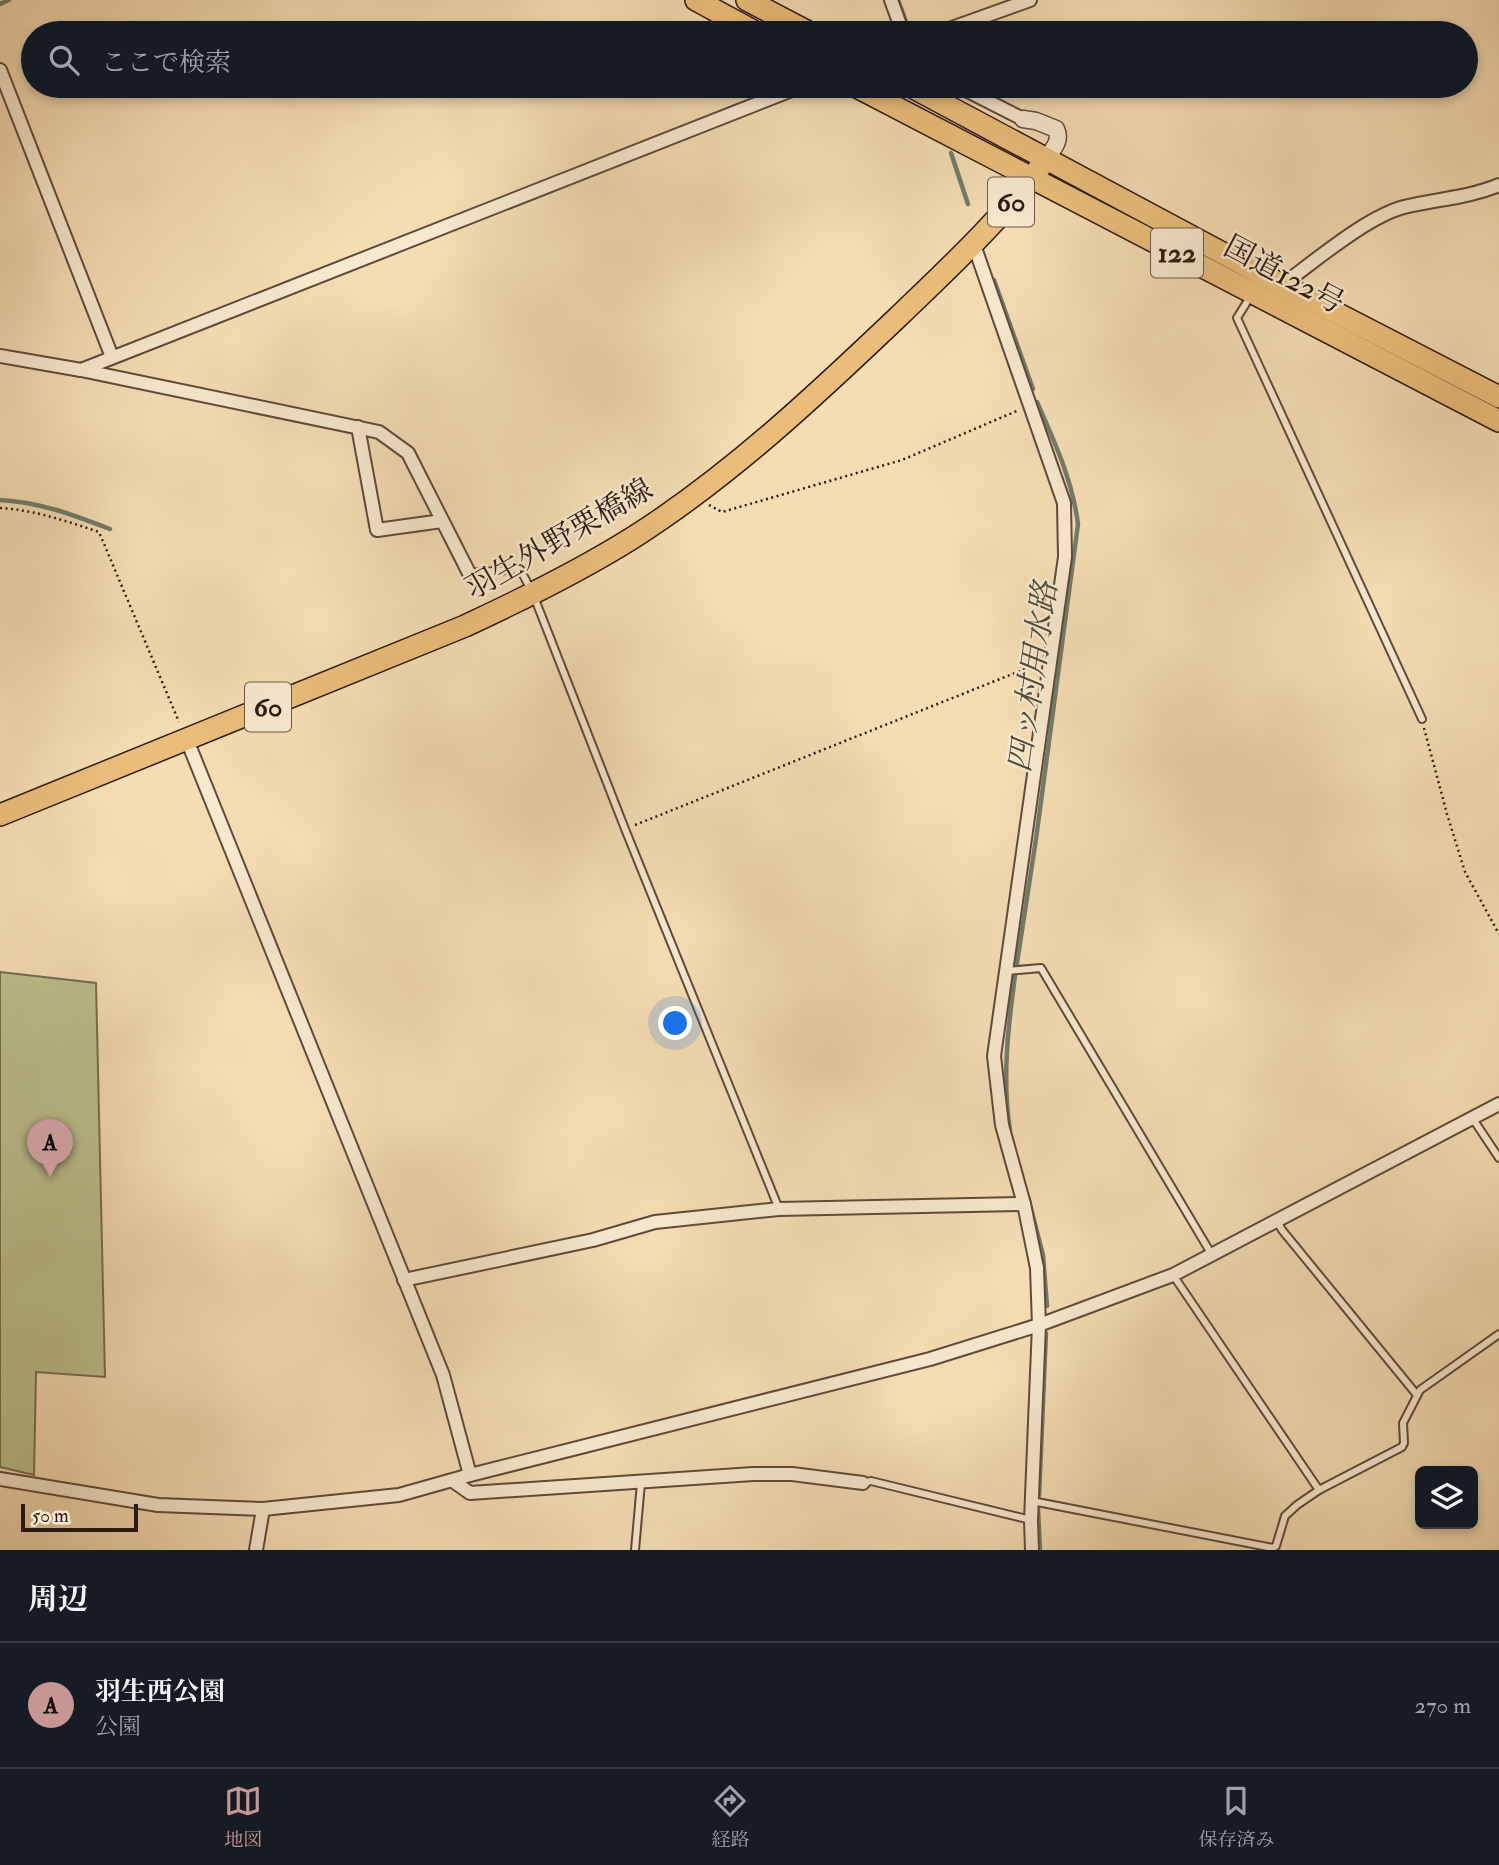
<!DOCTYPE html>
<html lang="ja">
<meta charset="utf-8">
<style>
:root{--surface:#171b24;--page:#20242c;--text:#f1f3f6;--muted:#9ea1a6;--line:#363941;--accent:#c59692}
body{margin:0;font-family:"IM FELL Double Pica","Noto Serif JP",serif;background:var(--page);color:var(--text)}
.controls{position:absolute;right:21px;bottom:21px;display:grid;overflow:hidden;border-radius:10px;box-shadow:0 4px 10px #0003}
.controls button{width:63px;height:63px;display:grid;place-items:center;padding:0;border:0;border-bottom:2px solid var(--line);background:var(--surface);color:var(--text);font:35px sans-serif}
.scale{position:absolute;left:21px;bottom:18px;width:117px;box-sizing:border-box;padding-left:7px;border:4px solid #2e1a12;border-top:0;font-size:19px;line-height:24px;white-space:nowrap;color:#2e1a12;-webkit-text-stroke:5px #f8e8ce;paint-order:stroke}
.you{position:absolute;left:676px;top:1024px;width:24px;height:24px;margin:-18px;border:5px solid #fff;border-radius:50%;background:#1a73e8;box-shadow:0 0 0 10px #1a73e833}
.badge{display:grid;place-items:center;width:46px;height:46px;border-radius:50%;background:var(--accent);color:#111;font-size:23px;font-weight:700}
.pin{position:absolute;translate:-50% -58px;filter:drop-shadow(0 2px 4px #0008)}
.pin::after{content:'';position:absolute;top:37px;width:24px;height:21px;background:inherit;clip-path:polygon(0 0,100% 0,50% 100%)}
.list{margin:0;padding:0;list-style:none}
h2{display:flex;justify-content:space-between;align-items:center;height:91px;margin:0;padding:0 28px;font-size:30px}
h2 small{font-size:23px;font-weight:400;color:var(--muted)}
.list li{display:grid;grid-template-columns:46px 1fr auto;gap:21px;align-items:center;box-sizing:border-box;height:126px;padding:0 28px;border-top:2px solid var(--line)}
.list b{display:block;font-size:26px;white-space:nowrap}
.list p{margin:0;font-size:23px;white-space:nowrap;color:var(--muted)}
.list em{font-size:23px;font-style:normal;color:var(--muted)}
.icon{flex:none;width:38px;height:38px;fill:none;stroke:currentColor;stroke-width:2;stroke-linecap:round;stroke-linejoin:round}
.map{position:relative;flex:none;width:1499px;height:1550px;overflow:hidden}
.search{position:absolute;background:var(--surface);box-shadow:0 4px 10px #0003;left:21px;right:21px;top:21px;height:77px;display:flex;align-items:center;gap:18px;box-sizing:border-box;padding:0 24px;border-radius:38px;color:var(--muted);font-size:26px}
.sheet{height:217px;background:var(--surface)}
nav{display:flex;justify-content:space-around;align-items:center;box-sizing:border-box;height:98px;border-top:2px solid var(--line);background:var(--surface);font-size:19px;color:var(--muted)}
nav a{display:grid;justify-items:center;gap:4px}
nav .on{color:var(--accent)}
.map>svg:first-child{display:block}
.green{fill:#bbc08d;stroke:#746d50;stroke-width:2}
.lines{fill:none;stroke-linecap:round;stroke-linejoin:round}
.stream{stroke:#717b6b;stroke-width:4.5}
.service-casing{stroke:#604a3a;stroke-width:10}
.minor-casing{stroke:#604a3a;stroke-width:16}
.tertiary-casing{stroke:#604a3a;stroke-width:19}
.primary-casing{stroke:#2e1a12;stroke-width:24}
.trunk-casing{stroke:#2e1a12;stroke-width:24}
.path{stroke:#2e1a12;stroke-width:2.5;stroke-dasharray:2 3.5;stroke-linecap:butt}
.service{stroke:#f8e8ce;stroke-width:6}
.minor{stroke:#f8e8ce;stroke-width:12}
.tertiary{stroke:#f8e8ce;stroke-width:16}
.primary{stroke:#eabe7a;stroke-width:21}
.trunk{stroke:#eabe7a;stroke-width:21}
.labels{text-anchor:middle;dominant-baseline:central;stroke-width:5;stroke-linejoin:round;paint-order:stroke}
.shield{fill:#f8e8ce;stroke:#6b584a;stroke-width:2}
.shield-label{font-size:28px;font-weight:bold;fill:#2e1a12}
.street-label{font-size:30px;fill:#2e1a12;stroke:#f8e8ce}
.water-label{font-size:32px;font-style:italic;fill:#4f4b3f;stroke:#f8e8ce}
</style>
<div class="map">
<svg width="1499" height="1550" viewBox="0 0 1499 1550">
<rect width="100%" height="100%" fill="#f4dcb3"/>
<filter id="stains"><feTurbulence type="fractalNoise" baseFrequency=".00286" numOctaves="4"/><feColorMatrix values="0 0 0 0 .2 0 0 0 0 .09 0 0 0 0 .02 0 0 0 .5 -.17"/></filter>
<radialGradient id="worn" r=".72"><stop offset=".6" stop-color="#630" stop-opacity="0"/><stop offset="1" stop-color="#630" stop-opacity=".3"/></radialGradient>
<polygon class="green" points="0,972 96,983 105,1377 36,1372 34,1475 0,1467"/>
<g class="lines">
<g class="stream">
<polyline points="898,0 909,30"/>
<polyline points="0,4 9,0"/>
<polyline points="951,153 968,204"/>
<polyline points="994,280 1033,389"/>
<path d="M0,500c39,2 74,15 110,29"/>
<path d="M1017,963l19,-124 42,-315c-6,-45 -23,-81 -41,-122"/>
<path d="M1010,1131c-8,-52 -2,-104 5,-155"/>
<polyline points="1028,1197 1043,1255 1047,1306"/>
<polyline points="1039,1496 1046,1333"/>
<polyline points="1038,1509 1040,1550"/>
</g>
<defs>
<g id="service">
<polyline points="1250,297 1237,318 1422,719"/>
<polyline points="469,573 520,569 533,594 625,829 779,1209"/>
<polyline points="1006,971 1041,968 1212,1255"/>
<polyline points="1473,1119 1499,1158"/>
<polyline points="1277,1221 1282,1230 1417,1395"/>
<polyline points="1173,1275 1319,1490"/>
<polyline points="863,1483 871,1481 1031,1520"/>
<polyline points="1032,1501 1273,1548 1276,1546 1285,1516 1297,1505 1319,1490 1402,1447 1404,1443 1403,1423 1420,1390 1499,1334"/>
<polyline points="635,1550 641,1483"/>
</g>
<g id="minor">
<polyline points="891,0 903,33"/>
<polyline points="938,33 1030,0"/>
<polyline points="0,70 112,357"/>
<polyline points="958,86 1023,119"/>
<polyline points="974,245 1064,503 1065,557 994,1056 1002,1125 1024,1204 1037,1268 1039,1325 1031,1520 1032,1550"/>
<path d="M1282,285c32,-23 84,-68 122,-78 32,-8 64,-9 95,-22"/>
<polyline points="0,356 81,370 379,432 408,453 469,573"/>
<polyline points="81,370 802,86"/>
<polyline points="358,427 377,530 442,521"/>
<polyline points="187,740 443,1375 470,1475"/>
<polyline points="404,1280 593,1240 655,1222 779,1209 1024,1204"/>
<polyline points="0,1479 158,1505 263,1509 399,1495 470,1475 930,1359 1039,1325 1173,1275 1499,1104"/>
<polyline points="453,1481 470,1493 753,1474 792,1474 863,1483"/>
<polyline points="256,1550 263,1509"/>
</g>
<path id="tertiary" d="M1023,119l13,2 20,8c6,12 -4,21 -10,30"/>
<path id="primary" d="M0,815l465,-189c58,-27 115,-55 169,-89 97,-62 181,-141 264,-220 52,-50 105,-99 148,-158"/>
<g id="trunk">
<polyline points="696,0 757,33"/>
<polyline points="747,0 810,33"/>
<polyline points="855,86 1499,421"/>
<polyline points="910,86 1282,285 1499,397"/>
</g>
</defs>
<use href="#service" class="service-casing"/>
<use href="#minor" class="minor-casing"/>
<use href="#tertiary" class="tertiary-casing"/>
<use href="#primary" class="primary-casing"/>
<use href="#trunk" class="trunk-casing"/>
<g class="path">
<polyline points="709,505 722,512 902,460 1019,410"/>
<path d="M0,508c35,2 66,13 99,24l80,190"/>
<polyline points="1424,728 1447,814 1465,872 1499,934"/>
<polyline points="635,825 1035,665"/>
</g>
<use href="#service" class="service"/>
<use href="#minor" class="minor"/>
<use href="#tertiary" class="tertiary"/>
<use href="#primary" class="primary"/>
<use href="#trunk" class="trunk"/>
</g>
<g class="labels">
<g class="shield">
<rect x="988" y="177.5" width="46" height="49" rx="5"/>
<rect x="1151" y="228.5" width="52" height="49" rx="5"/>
<rect x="245" y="682.5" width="46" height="49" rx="5"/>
</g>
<g class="shield-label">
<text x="1011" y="202">60</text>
<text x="1177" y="253">122</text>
<text x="268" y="707">60</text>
</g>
<g class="street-label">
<text transform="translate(1284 275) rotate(28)">国道122号</text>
<text transform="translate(559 539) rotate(-30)">羽生外野栗橋線</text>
</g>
<g class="water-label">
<text transform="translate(1033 677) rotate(-82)">四ッ村用水路</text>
</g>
</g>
<rect width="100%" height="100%" filter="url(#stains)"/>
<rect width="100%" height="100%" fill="url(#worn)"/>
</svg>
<div class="controls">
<button><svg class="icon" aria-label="layers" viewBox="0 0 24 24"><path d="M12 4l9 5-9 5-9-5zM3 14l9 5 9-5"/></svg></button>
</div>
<div class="scale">50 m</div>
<div class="you"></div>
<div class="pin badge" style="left:50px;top:1177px">A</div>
<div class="search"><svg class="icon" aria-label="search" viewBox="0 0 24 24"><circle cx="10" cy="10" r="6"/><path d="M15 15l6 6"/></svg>ここで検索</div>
</div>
<section class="sheet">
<h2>周辺<small></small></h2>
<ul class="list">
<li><span class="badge">A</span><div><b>羽生西公園</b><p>公園</p></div><em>270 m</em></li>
</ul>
</section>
<nav>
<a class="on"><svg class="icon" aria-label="map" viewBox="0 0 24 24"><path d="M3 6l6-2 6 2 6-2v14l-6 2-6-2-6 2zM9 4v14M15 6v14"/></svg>地図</a>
<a><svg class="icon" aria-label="directions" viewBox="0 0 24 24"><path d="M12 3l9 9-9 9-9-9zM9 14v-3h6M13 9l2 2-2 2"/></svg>経路</a>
<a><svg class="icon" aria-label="saved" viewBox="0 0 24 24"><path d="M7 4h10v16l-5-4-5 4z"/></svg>保存済み</a>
</nav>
